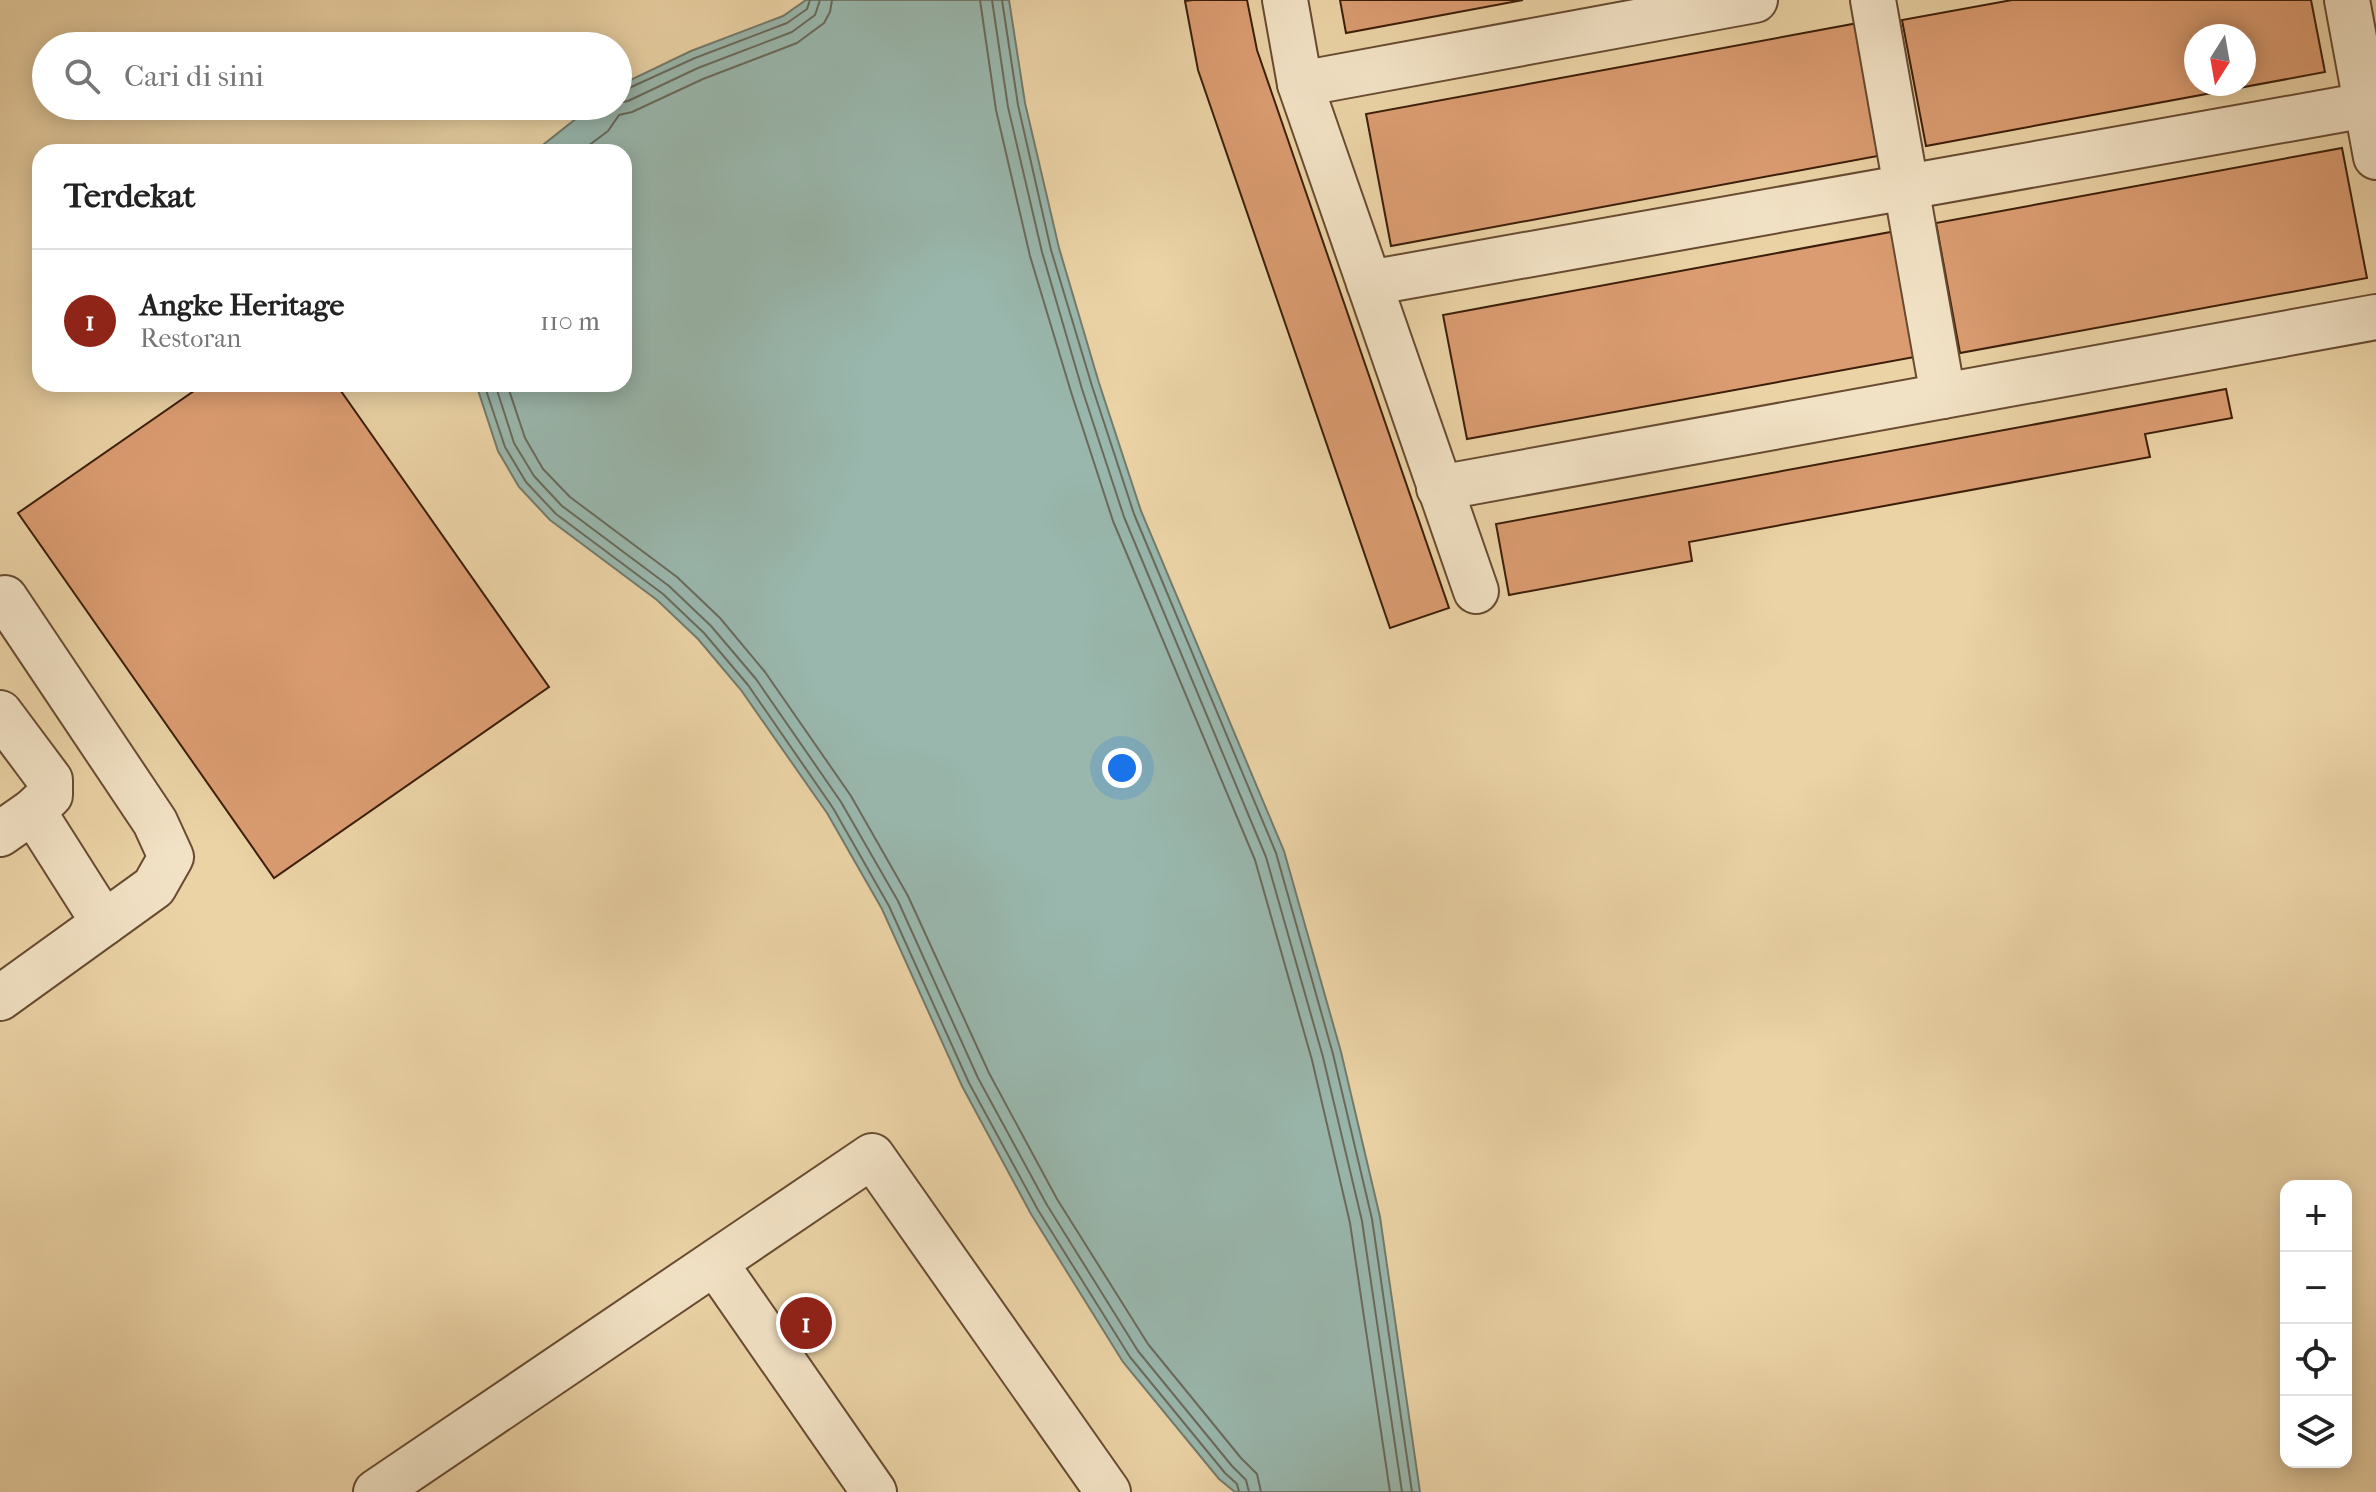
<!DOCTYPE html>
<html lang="id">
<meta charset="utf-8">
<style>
:root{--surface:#fff;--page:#f2f2f2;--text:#222;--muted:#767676;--line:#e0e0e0;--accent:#8f2418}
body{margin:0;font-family:"IM FELL French Canon",serif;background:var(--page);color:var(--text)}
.controls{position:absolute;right:24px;bottom:24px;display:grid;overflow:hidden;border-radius:16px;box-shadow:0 4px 20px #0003}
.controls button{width:72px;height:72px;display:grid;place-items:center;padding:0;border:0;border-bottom:2px solid var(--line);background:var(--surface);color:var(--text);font:40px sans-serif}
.compass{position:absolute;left:2184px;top:24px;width:72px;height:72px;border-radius:50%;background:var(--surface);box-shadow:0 4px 20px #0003;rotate:191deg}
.you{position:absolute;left:1122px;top:768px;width:28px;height:28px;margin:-20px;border:6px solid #fff;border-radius:50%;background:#1a73e8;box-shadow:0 0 0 12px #1a73e833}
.badge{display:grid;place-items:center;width:52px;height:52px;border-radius:50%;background:var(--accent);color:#fff;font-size:26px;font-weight:700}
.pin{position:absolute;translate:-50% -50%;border:4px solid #fff;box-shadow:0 2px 8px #0006}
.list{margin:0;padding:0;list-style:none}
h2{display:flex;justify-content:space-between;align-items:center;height:104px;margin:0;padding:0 32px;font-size:34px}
h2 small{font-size:26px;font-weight:400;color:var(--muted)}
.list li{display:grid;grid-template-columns:52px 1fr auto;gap:24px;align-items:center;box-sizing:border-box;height:144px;padding:0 32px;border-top:2px solid var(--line)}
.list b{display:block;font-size:30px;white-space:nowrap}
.list p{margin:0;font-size:26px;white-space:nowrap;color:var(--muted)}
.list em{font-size:26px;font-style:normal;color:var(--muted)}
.icon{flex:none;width:44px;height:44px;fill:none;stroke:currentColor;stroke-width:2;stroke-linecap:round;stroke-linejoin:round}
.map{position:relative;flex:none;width:2376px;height:1492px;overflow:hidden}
.search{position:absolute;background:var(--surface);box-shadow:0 4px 20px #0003;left:32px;top:32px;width:600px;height:88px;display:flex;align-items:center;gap:20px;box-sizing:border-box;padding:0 28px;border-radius:44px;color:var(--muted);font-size:30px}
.panel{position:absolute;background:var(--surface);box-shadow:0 4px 20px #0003;left:32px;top:144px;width:600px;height:248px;border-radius:24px}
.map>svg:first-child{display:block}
.water{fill:#99b7ad;stroke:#747a6c;stroke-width:2}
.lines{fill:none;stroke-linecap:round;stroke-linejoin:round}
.shore{stroke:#6a6a5c;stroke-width:2}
.building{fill:#db9c71;stroke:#3c1e0a;stroke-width:2;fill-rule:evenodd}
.minor-casing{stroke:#684b31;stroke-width:48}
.minor{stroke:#f2e2c5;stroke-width:44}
</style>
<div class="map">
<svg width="2376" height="1492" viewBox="0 0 2376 1492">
<rect width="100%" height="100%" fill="#ebd3a6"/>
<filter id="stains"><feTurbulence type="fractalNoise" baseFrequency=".0025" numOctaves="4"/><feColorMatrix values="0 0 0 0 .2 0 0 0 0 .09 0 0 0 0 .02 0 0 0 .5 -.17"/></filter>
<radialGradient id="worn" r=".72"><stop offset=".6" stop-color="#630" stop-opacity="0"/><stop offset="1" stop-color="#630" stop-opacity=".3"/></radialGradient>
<polygon class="water" points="806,0 1009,0 1025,103 1059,248 1099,383 1141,511 1284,851 1341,1052 1380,1217 1420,1492 1235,1492 1219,1479 1123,1362 1031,1214 962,1086 882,909 827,813 741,690 698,639 657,600 550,520 519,487 498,451 476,384 624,384 624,152 534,152 592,106 618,106 618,87 622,84 691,51 783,16"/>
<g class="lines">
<g class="shore">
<polyline points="980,0 996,110 1030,256 1071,392 1113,521 1255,860 1312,1060 1350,1223 1390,1492"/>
<polyline points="992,0 1008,107 1042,252 1082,389 1124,517 1266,857 1323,1057 1362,1221 1402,1492"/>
<polyline points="1002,0 1018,105 1051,250 1092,386 1134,514 1276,853 1333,1054 1372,1219 1412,1492"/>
<polyline points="618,93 695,58 787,23 807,9 810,0"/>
<polyline points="618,103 628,101 698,68 792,32 815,15 820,0"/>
<polyline points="580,152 608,131 619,115 632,112 703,79 797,43 824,23 830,12 832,0"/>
<polyline points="484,384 505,447 526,482 556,514 663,594 704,633 748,685 833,808 889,906 969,1083 1038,1210 1130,1357 1225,1473 1237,1484 1239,1492"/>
<polyline points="495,384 514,443 534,476 562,506 669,586 711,626 756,679 841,802 898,901 978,1078 1047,1205 1138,1351 1232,1466 1246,1480 1249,1492"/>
<polyline points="507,384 525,438 543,469 570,497 677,577 720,618 765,672 851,796 908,896 989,1073 1057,1199 1148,1344 1241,1458 1257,1474 1261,1492"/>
</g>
</g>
<g class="building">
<polygon points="1193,0 1247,0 1257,50 1449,608 1390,628 1198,70 1185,1"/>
<polygon points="1340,0 1523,0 1346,33"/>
<path d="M2012,0h299l14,72 -399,74 -24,-126zM2196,36h48v48h-48z"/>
<polygon points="1858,23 1883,155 1391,246 1366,114"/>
<polygon points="2342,148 2367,278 1960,353 1936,223"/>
<polygon points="1896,231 1920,356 1467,439 1443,315"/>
<polygon points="204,384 336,384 549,687 274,878 18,513"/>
<polygon points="2226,389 2232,418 2145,434 2150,457 1689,542 1692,561 1509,595 1496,524"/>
</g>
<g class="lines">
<defs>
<g id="minor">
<polyline points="1285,0 1300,84 1476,591"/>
<polyline points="1873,0 1943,396"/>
<polyline points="2347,0 2376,157"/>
<polyline points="1300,84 1755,0"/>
<polyline points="1369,283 2366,105"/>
<polyline points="1439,488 2376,317"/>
<polyline points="0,713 50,780 50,795 33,811 0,834"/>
<polyline points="33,811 104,923"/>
<polyline points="0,998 154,887 171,857 155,822 5,598"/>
<polyline points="715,1263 874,1492"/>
<polyline points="376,1492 872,1156 1108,1492"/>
</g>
</defs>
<use href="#minor" class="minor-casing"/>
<use href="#minor" class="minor"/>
</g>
<rect width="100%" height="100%" filter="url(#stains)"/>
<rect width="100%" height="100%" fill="url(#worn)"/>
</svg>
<div class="controls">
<button>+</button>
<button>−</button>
<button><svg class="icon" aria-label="locate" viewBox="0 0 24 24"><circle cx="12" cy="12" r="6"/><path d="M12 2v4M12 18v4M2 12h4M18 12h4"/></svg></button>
<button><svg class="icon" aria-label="layers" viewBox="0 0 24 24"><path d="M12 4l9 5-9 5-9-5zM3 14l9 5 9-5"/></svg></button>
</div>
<svg class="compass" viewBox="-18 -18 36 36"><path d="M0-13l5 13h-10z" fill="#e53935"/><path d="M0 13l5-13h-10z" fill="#767676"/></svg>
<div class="you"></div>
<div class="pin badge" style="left:806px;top:1323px">1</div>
<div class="search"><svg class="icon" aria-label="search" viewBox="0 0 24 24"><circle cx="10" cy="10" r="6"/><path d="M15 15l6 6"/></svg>Cari di sini</div>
<section class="panel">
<h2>Terdekat<small></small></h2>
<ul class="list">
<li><span class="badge">1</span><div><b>Angke Heritage</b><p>Restoran</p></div><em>110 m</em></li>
</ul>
</section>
</div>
